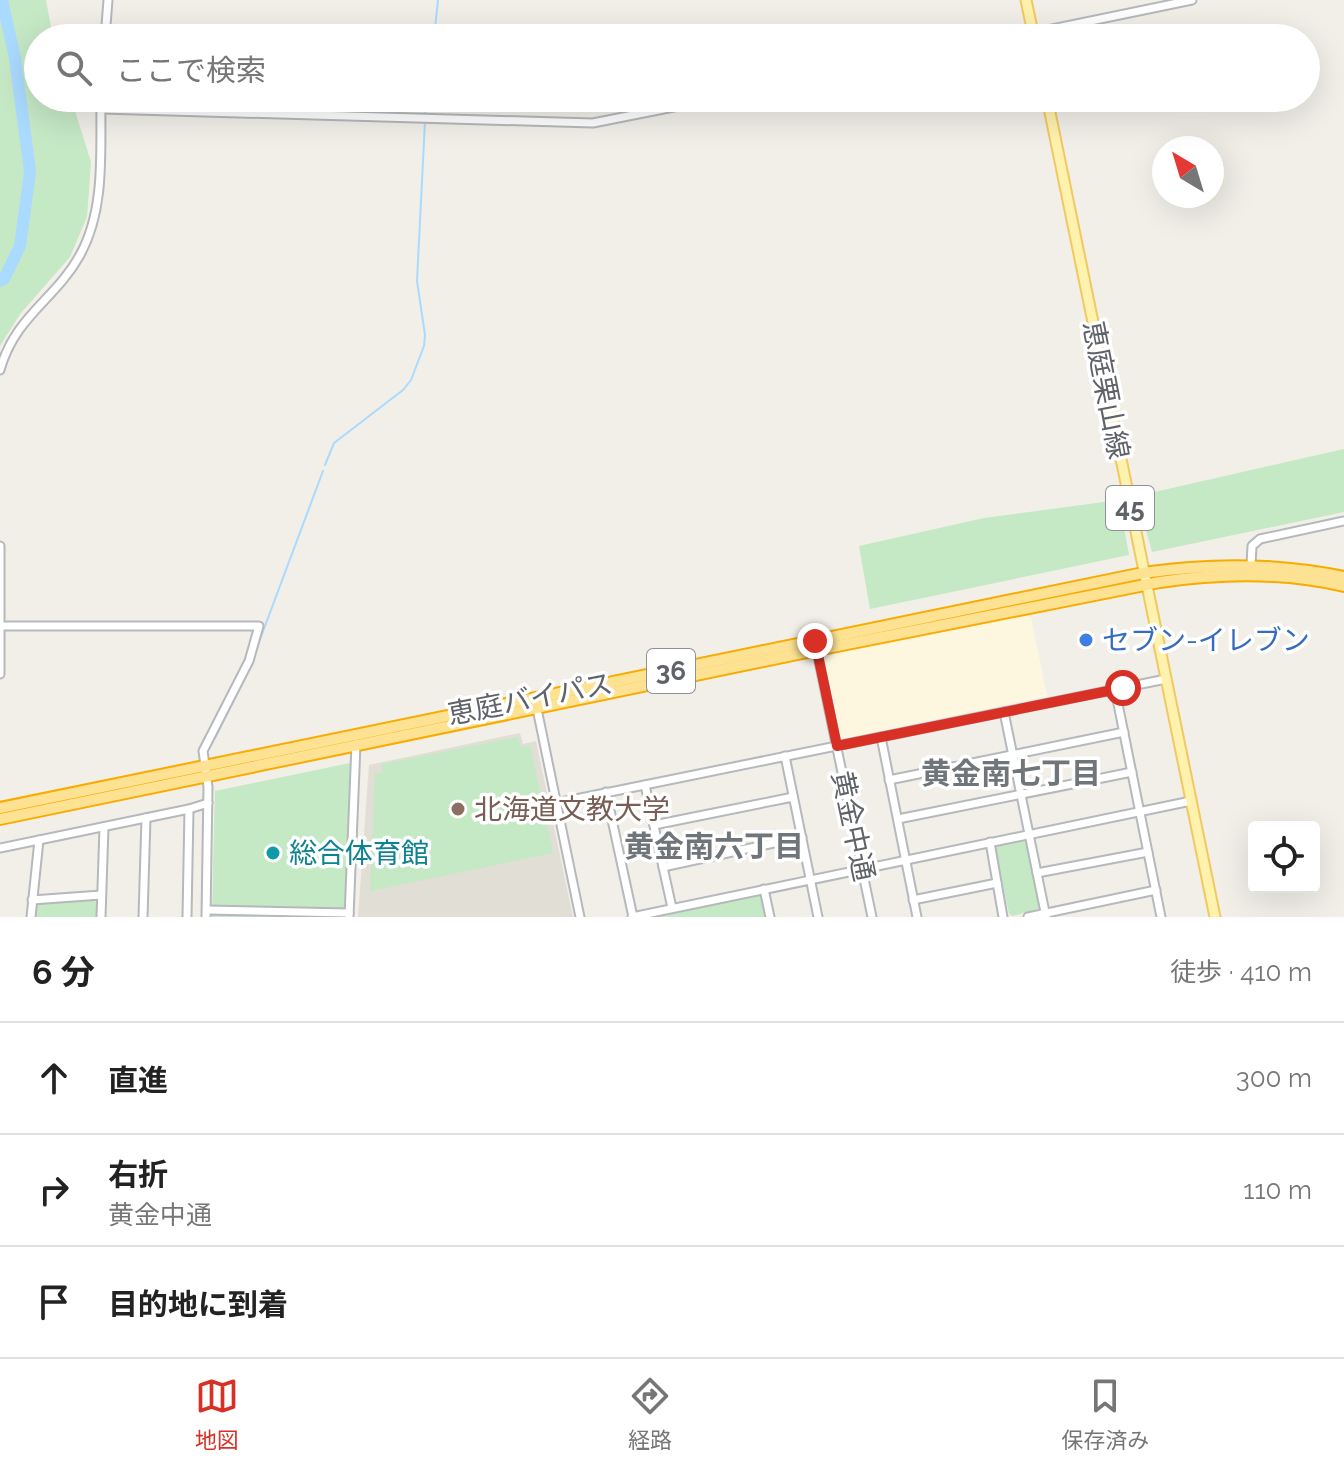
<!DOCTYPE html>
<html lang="ja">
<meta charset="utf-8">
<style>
:root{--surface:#fff;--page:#f6f6f6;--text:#222;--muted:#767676;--line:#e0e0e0;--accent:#d93025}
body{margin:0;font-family:Raleway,"Noto Sans JP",sans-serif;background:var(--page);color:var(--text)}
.controls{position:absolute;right:24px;bottom:24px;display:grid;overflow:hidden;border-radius:8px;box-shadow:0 8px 32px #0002}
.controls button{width:72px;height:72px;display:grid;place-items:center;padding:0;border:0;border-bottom:2px solid var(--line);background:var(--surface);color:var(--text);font:40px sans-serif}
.compass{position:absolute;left:1152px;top:136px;width:72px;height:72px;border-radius:50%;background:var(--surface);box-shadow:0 8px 32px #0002;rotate:322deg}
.stop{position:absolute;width:24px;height:24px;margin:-18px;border:6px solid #d93025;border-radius:50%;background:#fff}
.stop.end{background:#d93025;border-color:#fff;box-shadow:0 2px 8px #0008}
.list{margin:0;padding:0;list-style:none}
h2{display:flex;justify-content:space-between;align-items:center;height:104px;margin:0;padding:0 32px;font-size:34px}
h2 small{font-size:26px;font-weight:400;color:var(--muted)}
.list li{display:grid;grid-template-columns:52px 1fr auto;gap:24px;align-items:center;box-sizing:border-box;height:112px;padding:0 32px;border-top:2px solid var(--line)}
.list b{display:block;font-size:30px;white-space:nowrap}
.list p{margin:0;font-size:26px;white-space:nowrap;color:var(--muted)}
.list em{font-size:26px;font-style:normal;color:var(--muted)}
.icon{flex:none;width:44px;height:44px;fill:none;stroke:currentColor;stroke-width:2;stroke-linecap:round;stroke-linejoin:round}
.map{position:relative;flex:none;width:1344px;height:917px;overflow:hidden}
.search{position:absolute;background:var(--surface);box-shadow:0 8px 32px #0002;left:24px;right:24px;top:24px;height:88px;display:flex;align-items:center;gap:20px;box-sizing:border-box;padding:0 28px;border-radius:44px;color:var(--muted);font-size:30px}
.sheet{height:440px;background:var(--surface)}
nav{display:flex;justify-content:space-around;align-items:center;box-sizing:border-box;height:112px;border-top:2px solid var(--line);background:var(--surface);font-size:22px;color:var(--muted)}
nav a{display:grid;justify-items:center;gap:4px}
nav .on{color:var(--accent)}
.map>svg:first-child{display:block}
.commercial{fill:#fef7e0}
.education{fill:#e1ded6}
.green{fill:#c5e8c5}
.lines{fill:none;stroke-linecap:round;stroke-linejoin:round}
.stream{stroke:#aadaff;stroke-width:2}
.river{stroke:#aadaff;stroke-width:12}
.minor-casing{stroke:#b5b8bc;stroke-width:11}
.major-casing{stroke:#f2c960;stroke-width:13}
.highway-casing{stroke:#f9ab00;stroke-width:14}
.minor{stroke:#fff;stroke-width:7}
.major{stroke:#fff2af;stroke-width:9}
.highway{stroke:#fde293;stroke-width:10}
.route{stroke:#d93025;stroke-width:10}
.shop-dot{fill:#3f7fe0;stroke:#fff;stroke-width:3}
.education-dot{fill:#8d6e63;stroke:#fff;stroke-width:3}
.culture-dot{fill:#0f9aa8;stroke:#fff;stroke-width:3}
.labels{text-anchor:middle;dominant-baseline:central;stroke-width:7;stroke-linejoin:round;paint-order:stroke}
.shield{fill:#fff;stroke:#8f9295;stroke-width:2}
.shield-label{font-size:26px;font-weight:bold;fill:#5f6368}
.street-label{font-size:28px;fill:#5f6368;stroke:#fff}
.shop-label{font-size:28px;fill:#366cbe;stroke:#fff;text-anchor:start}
.education-label{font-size:28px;fill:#785e54;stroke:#fff;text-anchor:start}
.culture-label{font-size:28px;fill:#0d838f;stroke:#fff;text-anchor:start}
.neighbourhood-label{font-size:30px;font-weight:bold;fill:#70757a;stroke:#fff}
</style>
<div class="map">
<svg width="1344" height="917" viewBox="0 0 1344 917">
<rect width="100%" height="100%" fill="#f1efe8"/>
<polygon class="commercial" points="1030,612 1047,696 840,739 823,655"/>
<polygon class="education" points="520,733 523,744 536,741 573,917 358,917 369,765"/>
<g class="green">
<polygon points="0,0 46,0 53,38 38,38 38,98 71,98 91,162 87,217 70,257 20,314 0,346"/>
<polygon points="1344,449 1344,512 1152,552 1137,496"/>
<polygon points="1119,500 1129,555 870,609 859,546 984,518"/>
<polygon points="518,737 521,747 530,745 553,853 370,891 375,774 383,772 382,764"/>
<polygon points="350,763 345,917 212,917 215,791"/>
<polygon points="1022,841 1027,843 1041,908 1013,916 1009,914 995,847"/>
<polygon points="762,894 767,917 650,917"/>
<polygon points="93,900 96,902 96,917 35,917 36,907 39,904"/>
</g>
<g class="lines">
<g class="stream">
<polyline points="434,38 438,0"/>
<polyline points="425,115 427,98"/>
<polyline points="325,465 334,443 403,390 411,380 424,346 425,335 417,281 425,121"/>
<polyline points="256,650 323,471"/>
<polyline points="215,738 248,671"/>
</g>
<polyline class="river" points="0,281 4,279 20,246 30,172 15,58 2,0"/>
<defs>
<g id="minor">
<polyline points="105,38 108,0"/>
<polyline points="1008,38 1192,0"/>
<polyline points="101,109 593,123 719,98"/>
<path d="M0,370c15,-54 56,-71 80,-115 26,-47 20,-106 21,-157"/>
<polyline points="0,546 0,674"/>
<polyline points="1251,565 1252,546 1260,539 1344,521"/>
<polyline points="2,626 259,626 249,661 203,751 208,787 206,917"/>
<polyline points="816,647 872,917"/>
<polyline points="1115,689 1161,917"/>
<polyline points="536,704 580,917"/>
<polyline points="1004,712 1046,917"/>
<polyline points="881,737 917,917"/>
<polyline points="785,756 818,917"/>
<polyline points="889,780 1124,732"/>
<polyline points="645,785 672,908"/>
<polyline points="606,792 633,917"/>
<polyline points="556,803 1166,679"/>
<polyline points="898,819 1132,772"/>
<polyline points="654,825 793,797"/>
<polyline points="990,842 1003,917"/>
<polyline points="0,848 189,809 208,803"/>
<polyline points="663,867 802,837"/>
<polyline points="1037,873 1148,852"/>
<polyline points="764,889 770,917"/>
<polyline points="32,900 101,895"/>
<polyline points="913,900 997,883"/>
<polyline points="207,910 349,913"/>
<polyline points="31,917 39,840"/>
<polyline points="101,917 104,827"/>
<polyline points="143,917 146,818"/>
<polyline points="187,917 189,809"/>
<polyline points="349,917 356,744"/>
<polyline points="632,917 1191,801"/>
<polyline points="1028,917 1156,890"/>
</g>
<g id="major">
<polyline points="1026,0 1034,38"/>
<polyline points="1047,98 1215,917"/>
</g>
<g id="highway">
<path d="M0,808l1143,-235c69,-10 133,-10 201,4"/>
<path d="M0,819l817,-169 343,-68c60,-9 124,-10 184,4"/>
</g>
</defs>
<use href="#minor" class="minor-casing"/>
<use href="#major" class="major-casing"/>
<use href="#highway" class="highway-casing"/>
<use href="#minor" class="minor"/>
<use href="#major" class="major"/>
<use href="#highway" class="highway"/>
</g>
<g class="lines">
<polyline class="route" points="815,641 837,746 1123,688"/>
</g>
<circle class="shop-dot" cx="1086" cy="640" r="8"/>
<circle class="education-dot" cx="458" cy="809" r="8"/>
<circle class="culture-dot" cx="273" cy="853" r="8"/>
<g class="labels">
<g class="shield">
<rect x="1106" y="486" width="48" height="44" rx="6"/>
<rect x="647" y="649" width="48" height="44" rx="6"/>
</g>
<g class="shield-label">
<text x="1130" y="508">45</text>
<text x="671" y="671">36</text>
</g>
<g class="street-label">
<text transform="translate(1106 390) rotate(79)">恵庭栗山線</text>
<text transform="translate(530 699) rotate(-11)">恵庭バイパス</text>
<text transform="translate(853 826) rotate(78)">黄金中通</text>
</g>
<g class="shop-label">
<text x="1102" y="640">セブン-イレブン</text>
</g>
<g class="education-label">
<text x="474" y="809">北海道文教大学</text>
</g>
<g class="culture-label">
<text x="289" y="853">総合体育館</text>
</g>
<g class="neighbourhood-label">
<text x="1011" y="773">黄金南七丁目</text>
<text x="714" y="846">黄金南六丁目</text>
</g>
</g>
</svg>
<div class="controls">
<button><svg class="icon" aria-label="locate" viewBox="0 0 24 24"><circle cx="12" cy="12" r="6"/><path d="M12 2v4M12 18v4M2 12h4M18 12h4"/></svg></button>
</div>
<svg class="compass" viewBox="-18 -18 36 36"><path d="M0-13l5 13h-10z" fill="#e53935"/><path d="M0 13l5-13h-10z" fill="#767676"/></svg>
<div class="stop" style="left:1123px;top:688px"></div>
<div class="stop end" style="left:815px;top:641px"></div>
<div class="search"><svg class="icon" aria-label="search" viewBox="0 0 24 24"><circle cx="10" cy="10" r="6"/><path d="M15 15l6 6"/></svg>ここで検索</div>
</div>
<section class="sheet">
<h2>6 分<small>徒歩 · 410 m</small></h2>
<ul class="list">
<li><svg class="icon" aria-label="ahead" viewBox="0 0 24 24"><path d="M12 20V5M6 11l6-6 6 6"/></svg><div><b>直進</b></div><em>300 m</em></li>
<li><svg class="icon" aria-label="right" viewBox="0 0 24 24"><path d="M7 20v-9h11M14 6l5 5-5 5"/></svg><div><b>右折</b><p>黄金中通</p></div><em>110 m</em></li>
<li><svg class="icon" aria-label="arrive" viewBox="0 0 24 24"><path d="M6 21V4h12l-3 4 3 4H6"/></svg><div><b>目的地に到着</b></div></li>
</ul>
</section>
<nav>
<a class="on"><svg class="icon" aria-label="map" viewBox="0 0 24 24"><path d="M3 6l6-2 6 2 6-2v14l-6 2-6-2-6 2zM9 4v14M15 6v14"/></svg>地図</a>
<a><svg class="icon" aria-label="directions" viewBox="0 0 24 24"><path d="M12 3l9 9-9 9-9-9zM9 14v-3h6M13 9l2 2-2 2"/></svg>経路</a>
<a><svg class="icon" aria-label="saved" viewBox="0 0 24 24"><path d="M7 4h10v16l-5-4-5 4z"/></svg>保存済み</a>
</nav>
